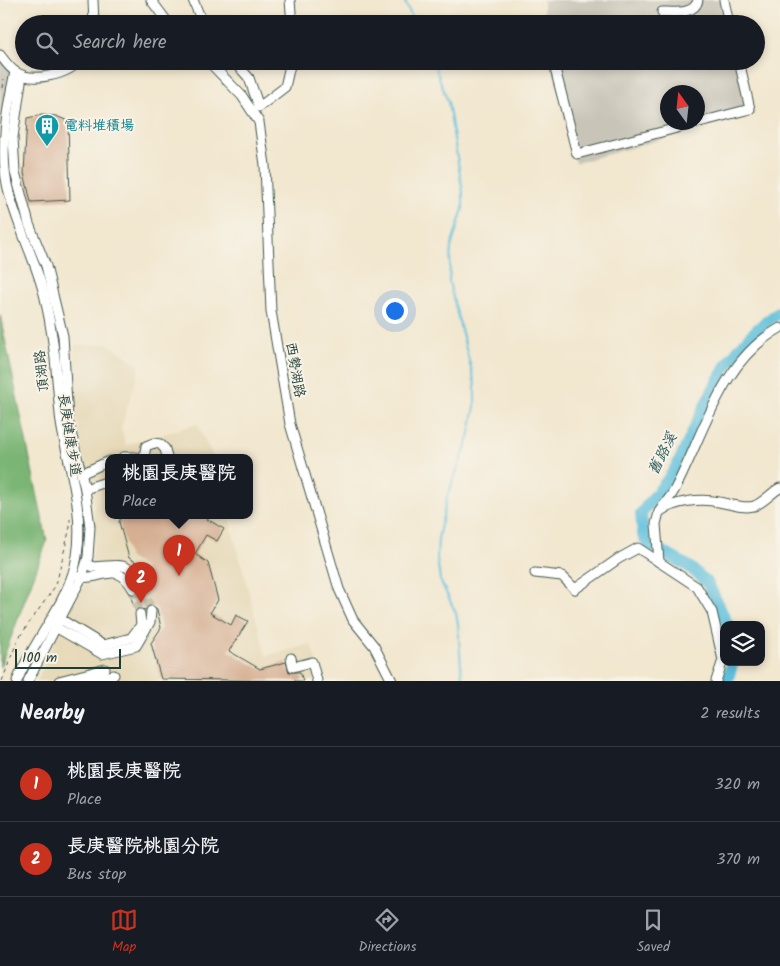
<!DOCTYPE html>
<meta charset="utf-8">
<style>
:root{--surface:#171b24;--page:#20242c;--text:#f1f3f6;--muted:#9ea1a6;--line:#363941;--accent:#c8321e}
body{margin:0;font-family:Kalam,"LXGW WenKai TC",sans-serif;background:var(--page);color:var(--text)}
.controls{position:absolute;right:15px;bottom:15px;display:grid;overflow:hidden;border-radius:10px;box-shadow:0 2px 8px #0003}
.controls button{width:45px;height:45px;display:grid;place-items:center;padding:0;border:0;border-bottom:1px solid var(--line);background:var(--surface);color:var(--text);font:25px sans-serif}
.compass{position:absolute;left:660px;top:85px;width:45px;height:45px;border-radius:50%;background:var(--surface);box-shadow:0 2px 8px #0003;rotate:345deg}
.scale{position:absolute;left:15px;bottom:12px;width:106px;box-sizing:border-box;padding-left:5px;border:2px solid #1f3d34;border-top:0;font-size:14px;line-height:18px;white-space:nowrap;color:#1f3d34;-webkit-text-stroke:4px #f7f3e8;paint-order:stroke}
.you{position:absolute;left:394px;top:310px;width:18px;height:18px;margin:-12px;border:4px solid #fff;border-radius:50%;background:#1a73e8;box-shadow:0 0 0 8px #1a73e833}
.badge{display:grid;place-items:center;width:32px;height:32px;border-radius:50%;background:var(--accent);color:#fff;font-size:16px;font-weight:700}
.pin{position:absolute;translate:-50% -41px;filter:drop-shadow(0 1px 2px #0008)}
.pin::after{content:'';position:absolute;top:26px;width:18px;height:15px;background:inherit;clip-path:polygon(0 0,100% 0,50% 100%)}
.popup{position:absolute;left:105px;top:454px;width:148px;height:65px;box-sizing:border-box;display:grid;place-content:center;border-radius:10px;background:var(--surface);filter:drop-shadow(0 1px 4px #0005);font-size:16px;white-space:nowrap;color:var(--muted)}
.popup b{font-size:19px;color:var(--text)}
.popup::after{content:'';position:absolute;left:50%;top:100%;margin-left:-10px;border:10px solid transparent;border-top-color:var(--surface)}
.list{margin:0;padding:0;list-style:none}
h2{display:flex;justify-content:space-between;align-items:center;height:65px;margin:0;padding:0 20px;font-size:21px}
h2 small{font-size:16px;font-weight:400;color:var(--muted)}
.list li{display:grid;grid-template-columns:32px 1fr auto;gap:15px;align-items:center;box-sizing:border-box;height:75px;padding:0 20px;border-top:1px solid var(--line)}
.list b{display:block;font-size:19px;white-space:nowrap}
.list p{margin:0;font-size:16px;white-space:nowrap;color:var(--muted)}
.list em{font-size:16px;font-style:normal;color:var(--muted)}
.icon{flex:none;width:28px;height:28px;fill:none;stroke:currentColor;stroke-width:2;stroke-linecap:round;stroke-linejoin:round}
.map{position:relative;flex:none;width:780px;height:681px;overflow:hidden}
.search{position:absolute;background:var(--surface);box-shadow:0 2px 8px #0003;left:15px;right:15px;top:15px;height:55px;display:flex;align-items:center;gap:12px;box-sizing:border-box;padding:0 18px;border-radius:28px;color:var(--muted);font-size:19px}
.sheet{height:215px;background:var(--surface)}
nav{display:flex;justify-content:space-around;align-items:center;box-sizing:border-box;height:70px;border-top:1px solid var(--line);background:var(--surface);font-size:14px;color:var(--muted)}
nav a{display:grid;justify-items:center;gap:2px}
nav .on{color:var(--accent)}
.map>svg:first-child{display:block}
.built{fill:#e7daba}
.industrial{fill:#c8c4b8;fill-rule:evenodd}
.forest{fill:#7ab574;stroke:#4c7954}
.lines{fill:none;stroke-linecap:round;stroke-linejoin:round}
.stream{stroke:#5ec0dc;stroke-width:2}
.river{stroke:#5ec0dc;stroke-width:12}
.building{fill:#d6af93}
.minor-tunnel{stroke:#c8c5b0;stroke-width:9;stroke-dasharray:9 4.5;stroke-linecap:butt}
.minor-casing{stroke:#3f564b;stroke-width:11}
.path{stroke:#3f564b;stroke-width:1;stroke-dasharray:4 4;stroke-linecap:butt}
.minor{stroke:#fff;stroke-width:9}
.labels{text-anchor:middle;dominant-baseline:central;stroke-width:4;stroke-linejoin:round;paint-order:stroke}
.culture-label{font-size:14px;fill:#0d838f;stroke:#f7f3e8;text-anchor:start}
.street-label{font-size:14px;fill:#1f3d34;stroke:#f7f3e8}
.water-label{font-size:15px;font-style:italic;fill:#2f5e5e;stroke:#f7f3e8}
</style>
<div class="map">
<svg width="780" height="681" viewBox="0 0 780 681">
<rect width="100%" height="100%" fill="#f7f3e8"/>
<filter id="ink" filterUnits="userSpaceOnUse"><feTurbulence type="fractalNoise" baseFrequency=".02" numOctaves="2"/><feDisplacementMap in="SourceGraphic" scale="10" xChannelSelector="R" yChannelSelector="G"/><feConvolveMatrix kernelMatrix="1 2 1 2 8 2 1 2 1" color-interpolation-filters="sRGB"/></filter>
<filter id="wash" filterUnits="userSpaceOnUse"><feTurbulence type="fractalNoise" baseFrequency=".0096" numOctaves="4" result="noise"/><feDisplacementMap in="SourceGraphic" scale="20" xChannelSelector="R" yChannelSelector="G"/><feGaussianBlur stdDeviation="1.12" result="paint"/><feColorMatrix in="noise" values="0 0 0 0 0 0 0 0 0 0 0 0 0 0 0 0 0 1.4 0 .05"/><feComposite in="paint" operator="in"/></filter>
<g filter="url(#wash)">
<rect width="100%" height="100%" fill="#f2e7cf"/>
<polygon class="built" points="109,344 140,366 121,428 126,445 197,424 213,457 109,457 109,515 228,515 266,656 311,644 321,681 37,681 57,637 89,576 95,538 93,495 81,447 73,389 75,345"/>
<g class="industrial">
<polygon points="543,0 727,0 733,24 544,24"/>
<polygon points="0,46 15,65 0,128"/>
<path d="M551,61h191l12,53 -178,49zM668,92h30v30h-30z"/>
</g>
<polygon class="forest" points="0,315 47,541 0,667"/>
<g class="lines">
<g class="stream">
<polyline points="404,0 415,24"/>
<polyline points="433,61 448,102 463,193 463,209 451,247 449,282 475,384 475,406 469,438 447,497 438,539 437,558 440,580 456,613 458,624 462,681"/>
</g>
<g class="river">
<path d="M728,625l-21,-43 -19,-16 -40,-22 -5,-9 -2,-21c12,-18 28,-32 38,-52 28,-57 44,-114 101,-150"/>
<polyline points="727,681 733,662"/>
</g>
</g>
<g id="blocks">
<g class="building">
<polygon points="42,115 56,116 68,121 70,200 31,202 24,173 27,118"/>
<polygon points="122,515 200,515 224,529 217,541 206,535 195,554 208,563 218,600 210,613 231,625 236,615 248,621 229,651 260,669 286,662 289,672 300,672 303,681 161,679 151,643 161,628 157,609 151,605 145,610 140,608 135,610 130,594 136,594 139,590 147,591 150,585 144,567 129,558 119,522"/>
</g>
</g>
</g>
<g filter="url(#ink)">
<use href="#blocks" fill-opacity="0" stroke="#3f564b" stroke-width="1"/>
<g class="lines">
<g class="minor-tunnel">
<polyline points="144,586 151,611"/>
<polyline points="133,589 140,614"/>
</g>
<defs>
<g id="minor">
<polyline points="93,0 94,24"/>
<polyline points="151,0 169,24"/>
<polyline points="193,0 203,24"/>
<polyline points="290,0 292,24"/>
<polyline points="724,0 729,24"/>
<path d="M662,12c11,0 33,3 36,-12"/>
<polyline points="543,22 543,24"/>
<path d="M0,55c5,6 10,14 16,17 16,11 51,3 63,-11"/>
<polyline points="208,61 242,96 259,122 265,165 271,311 290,424 339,589 353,620 374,646 392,681"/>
<polyline points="234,61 249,78 259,107 285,87 291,61"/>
<polyline points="553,61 577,154 750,109 739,61"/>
<path d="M15,72c-8,36 -15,75 -8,112 8,39 29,75 38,114 6,27 10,55 12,82 2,17 2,33 5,49 8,42 22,83 15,127 -7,45 -43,83 -60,125"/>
<polyline points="22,75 13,137 15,172 29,224 46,266 63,336 68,420 85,489 90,527 88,557 82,577 28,681"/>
<polyline points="123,457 135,457"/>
<polyline points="144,457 146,446 154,443 160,444 165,449 167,457"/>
<polyline points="81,474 109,461"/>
<polyline points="85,489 109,481"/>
<path d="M659,512c5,-8 13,-16 17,-25 29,-56 45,-126 104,-159"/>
<path d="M659,562l-3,-38 3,-12c16,-11 41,-14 60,-10 11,2 25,7 35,4 9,-3 18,-14 26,-18"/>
<path d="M87,563l6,4c27,-1 34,-8 51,19"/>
<polyline points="535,573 562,576 575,589 618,559 638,548 697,587 712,612 723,660 716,681"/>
<path d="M79,577c24,4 37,-18 54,12"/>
<polyline points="57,617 103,645 131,638 141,625 140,614"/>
<polyline points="52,625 102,654 136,646 150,622 151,611"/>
<polyline points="291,658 293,667 312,662 317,681"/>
<polyline points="59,681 105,669"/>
<polyline points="89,681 114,675"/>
</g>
</defs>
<use href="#minor" class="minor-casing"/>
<g class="path">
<polyline points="3,88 4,79"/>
<polyline points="2,681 18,639 56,585 70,527 70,519"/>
</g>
<use href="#minor" class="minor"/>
</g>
</g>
<defs>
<symbol id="building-pin" viewBox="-11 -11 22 30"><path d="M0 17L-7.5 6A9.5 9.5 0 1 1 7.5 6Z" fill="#0f9aa8" stroke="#f7f3e8"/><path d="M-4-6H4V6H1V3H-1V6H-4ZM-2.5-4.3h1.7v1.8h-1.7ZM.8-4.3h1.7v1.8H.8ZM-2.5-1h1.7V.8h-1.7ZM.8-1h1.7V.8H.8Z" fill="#fff"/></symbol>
</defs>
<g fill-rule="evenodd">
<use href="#building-pin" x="33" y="112" width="28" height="38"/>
</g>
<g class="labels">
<g class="culture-label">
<text x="64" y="126">電料堆積場</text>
</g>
<g class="street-label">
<text transform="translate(295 370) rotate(80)">西勢湖路</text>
<text transform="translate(42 371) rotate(-96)">頂湖路</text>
<text transform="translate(69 435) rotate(81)">長庚健康步道</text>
</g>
<g class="water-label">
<text transform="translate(663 454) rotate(-63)">舊路溪</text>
</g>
</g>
</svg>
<div class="controls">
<button><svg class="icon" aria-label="layers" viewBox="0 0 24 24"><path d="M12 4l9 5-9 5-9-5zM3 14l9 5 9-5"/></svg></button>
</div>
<svg class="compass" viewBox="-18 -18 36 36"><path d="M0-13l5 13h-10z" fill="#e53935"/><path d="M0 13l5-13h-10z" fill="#9ea1a6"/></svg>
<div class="scale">100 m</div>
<div class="you"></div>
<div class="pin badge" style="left:179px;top:576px">1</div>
<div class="popup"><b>桃園長庚醫院</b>Place</div>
<div class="pin badge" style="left:141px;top:603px">2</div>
<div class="search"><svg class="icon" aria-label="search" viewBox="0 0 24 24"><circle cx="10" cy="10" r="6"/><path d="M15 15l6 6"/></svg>Search here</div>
</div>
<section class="sheet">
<h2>Nearby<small>2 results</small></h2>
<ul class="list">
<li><span class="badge">1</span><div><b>桃園長庚醫院</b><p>Place</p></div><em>320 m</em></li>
<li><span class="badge">2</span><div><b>長庚醫院桃園分院</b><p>Bus stop</p></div><em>370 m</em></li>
</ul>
</section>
<nav>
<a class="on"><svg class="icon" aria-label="map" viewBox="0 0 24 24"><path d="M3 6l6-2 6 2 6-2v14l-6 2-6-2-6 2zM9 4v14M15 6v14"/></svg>Map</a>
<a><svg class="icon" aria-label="directions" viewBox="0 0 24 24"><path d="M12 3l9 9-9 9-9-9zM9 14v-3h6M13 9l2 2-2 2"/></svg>Directions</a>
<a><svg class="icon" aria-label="saved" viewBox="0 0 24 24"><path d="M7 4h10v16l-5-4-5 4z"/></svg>Saved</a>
</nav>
